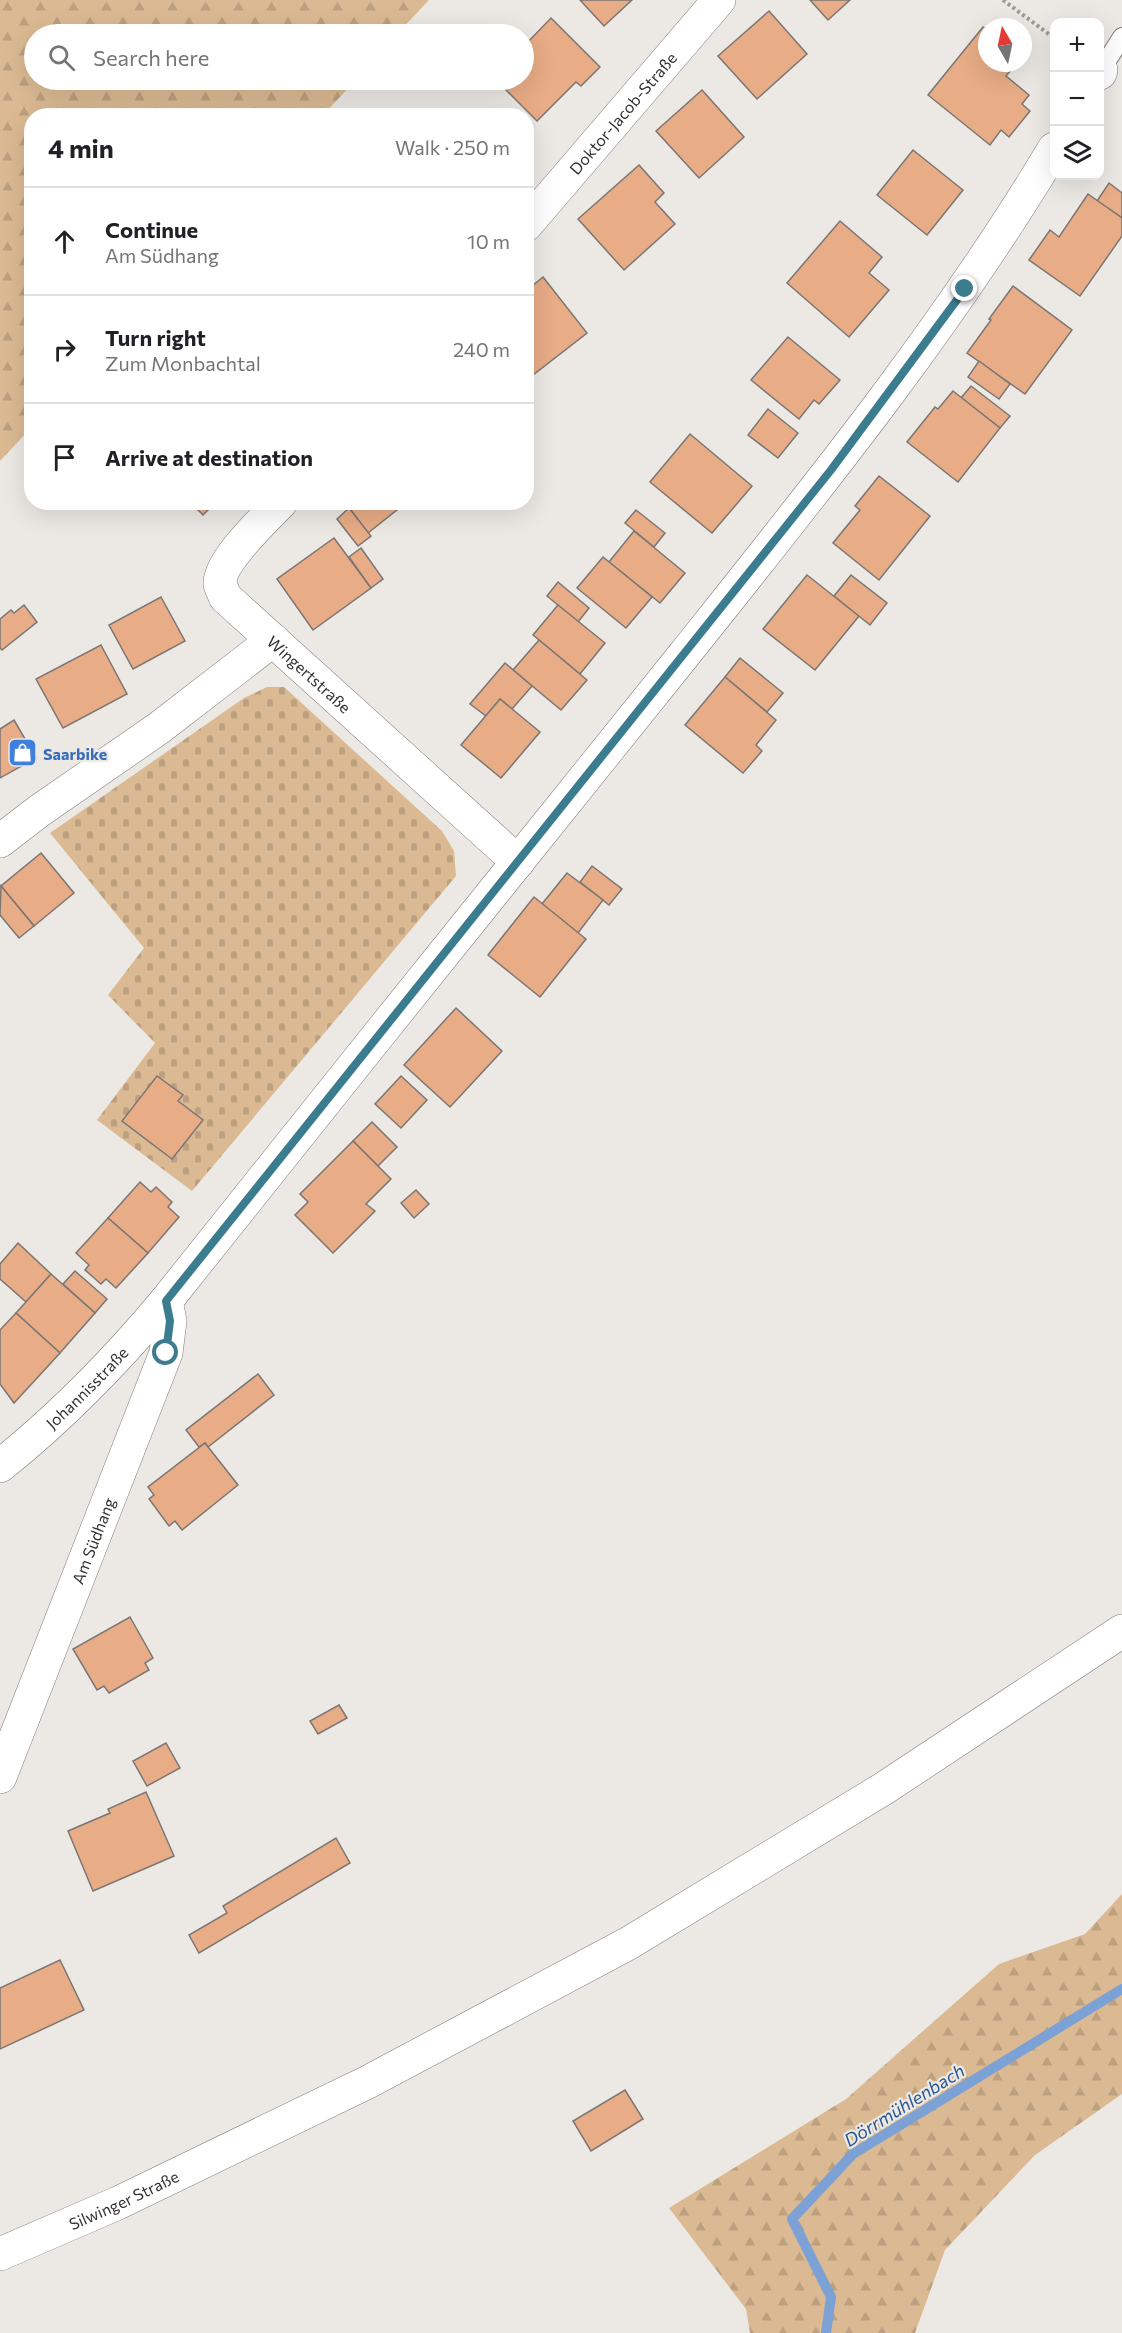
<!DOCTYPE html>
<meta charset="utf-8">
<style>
:root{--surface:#fff;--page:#f2f2f2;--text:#202124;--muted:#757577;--line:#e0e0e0}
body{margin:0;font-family:Commissioner,sans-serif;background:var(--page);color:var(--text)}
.controls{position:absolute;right:18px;top:18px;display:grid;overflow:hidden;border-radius:12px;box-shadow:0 6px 24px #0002}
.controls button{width:54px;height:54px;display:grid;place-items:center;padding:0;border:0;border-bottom:2px solid var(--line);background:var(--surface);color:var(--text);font:30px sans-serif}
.compass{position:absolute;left:978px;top:18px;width:54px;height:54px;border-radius:50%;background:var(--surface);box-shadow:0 6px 24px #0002;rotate:351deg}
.stop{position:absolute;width:18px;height:18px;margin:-14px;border:4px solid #3c7c8f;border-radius:50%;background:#fff}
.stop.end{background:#3c7c8f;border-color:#fff;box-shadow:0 2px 6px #0008}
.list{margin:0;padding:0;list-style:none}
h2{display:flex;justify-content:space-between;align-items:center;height:78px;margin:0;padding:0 24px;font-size:26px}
h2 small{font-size:20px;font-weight:400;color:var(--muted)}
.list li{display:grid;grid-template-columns:39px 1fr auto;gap:18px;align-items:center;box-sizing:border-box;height:108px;padding:0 24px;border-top:2px solid var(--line)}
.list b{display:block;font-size:22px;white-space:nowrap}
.list p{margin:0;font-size:20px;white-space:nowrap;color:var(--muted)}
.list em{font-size:20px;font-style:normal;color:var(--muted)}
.icon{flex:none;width:33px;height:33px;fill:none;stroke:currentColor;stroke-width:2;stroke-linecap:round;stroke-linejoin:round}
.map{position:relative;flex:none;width:1122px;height:2333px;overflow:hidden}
.search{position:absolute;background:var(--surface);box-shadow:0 6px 24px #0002;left:24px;top:24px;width:510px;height:66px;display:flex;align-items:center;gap:15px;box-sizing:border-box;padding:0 21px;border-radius:33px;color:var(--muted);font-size:22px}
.panel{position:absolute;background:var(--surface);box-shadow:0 6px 24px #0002;left:24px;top:108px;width:510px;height:402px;border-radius:24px}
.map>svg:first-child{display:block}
.forest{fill:url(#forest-firs)}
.cemetery{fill:url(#cemetery-stones)}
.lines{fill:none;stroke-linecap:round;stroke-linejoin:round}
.stream{stroke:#7ba1d5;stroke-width:10}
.building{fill:#e8ac86;stroke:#7b7674;stroke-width:1.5}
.service-casing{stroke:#827e7a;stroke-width:20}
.minor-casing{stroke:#827e7a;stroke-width:34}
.tertiary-casing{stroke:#827e7a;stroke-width:34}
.path{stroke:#9d9b97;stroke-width:4;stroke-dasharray:3 3;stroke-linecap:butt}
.service{stroke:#fff;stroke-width:18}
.minor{stroke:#fff;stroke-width:33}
.tertiary{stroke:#fff;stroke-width:33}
.route{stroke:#3c7c8f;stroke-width:8}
.labels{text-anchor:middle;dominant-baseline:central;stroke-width:4.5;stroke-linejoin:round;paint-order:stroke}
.street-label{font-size:16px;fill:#333230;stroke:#ece9e4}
.shop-label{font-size:16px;font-weight:bold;fill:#366cbe;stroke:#ece9e4;text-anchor:start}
.water-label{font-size:18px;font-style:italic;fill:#275798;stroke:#ece9e4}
</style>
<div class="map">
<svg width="1122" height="2333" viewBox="0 0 1122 2333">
<defs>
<pattern id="forest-firs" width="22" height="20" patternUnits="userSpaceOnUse" patternTransform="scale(1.5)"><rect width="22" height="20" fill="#dbba93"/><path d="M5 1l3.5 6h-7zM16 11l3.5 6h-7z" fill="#bca07f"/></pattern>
<pattern id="cemetery-stones" width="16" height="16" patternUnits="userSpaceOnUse" patternTransform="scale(1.5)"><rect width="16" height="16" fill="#dbba93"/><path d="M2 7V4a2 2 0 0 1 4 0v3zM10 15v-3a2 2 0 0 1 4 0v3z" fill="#bca07f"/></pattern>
</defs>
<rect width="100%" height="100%" fill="#ece9e4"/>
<g class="forest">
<polygon points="0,0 429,0 397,34 34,34 34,80 356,80 323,115 32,116 31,428 0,461"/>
<polygon points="1122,1894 1122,2094 1035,2155 945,2250 915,2333 750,2333 746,2309 669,2208 846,2099 999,1964 1085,1934"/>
</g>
<polygon class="cemetery" points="267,687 284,687 442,831 454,851 456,876 192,1191 97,1120 155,1043 108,995 144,948 50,833 244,698"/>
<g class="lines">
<polyline class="stream" points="826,2333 831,2297 792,2219 853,2154 1122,1989"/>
</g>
<g class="building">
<polygon points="580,0 632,0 604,26"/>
<polygon points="810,0 850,0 828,20"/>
<polygon points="769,11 807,54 757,99 718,56"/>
<polygon points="551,18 600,67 581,86 576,82 537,121 496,80 524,80 524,46"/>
<polygon points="983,27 987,30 987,63 1017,63 1006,76 1029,95 1022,104 1030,111 1009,137 1001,130 990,145 928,95"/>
<polygon points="702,90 744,137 699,178 656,131"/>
<polygon points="913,150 963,190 927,235 877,195"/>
<polygon points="639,165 664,193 655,202 675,224 624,270 578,219"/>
<polygon points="1109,183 1122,193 1122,218 1097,201"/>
<polygon points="1088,194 1122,218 1122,236 1080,296 1029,260 1050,230 1059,237"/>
<polygon points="840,221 882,257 869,273 889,290 849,337 787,283"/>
<polygon points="543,277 587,333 533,375 526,366 526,291"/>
<polygon points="1013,286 1072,330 1025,394 967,353 991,320 989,319"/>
<polygon points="788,337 840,380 819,404 814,400 799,419 751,380"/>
<polygon points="979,361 1010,384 999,399 968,377"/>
<polygon points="971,386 1010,416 1000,428 961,398"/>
<polygon points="953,391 1000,428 958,482 907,442 935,407 938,409"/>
<polygon points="768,409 798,433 778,458 748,435"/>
<polygon points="690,434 752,486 712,533 650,482"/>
<polygon points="879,476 930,516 879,580 833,543 860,510 855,506"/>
<polygon points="190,502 216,502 203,515"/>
<polygon points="345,502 407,502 368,533"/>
<polygon points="349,508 371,536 358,546 337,519"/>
<polygon points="636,510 665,533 654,547 625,523"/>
<polygon points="634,531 685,573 660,603 609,562"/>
<polygon points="334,538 371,588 313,630 277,579"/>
<polygon points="361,548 383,579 371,588 349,557"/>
<polygon points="603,557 652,597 626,628 577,588"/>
<polygon points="807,575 859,616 815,670 763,629"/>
<polygon points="851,575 887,603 870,625 834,596"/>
<polygon points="558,582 589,608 578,622 547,596"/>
<polygon points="161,597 185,641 133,669 109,625"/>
<polygon points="24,605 37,622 2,650 0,648 0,619 11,610 14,613"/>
<polygon points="558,605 605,643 580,674 533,635"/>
<polygon points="539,640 587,680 561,710 513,670"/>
<polygon points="101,645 127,694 63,728 36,679"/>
<polygon points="740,658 783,693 767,712 725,677"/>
<polygon points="505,663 532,686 512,709 500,699 486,716 470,704"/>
<polygon points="725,677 776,720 756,745 762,751 743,773 685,725"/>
<polygon points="500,699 540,732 501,778 461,745"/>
<polygon points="14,720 36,758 0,778 0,729"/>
<polygon points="41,853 74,893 34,926 1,886"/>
<polygon points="592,866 622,889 609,905 580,882"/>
<polygon points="567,873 603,900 578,933 542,904"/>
<polygon points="1,886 34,926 19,938 0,915"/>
<polygon points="534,897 586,939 540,997 488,955"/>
<polygon points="456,1008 502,1051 450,1107 404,1065"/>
<polygon points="157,1076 183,1095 178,1101 203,1120 172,1159 122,1121"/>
<polygon points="401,1076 427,1100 401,1128 375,1104"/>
<polygon points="372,1122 397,1147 378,1166 353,1141"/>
<polygon points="353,1141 391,1179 366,1204 375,1211 333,1253 295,1215 308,1202 300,1194"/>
<polygon points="140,1182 151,1192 156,1187 172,1202 168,1207 179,1217 148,1253 108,1218"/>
<polygon points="416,1190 429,1204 414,1218 401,1203"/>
<polygon points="108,1218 148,1253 116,1288 106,1279 101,1284 85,1270 89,1265 76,1253"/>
<polygon points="18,1243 51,1274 26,1302 0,1279 0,1264"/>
<polygon points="75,1271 107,1299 95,1313 63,1284"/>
<polygon points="51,1274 95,1313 60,1353 16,1313"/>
<polygon points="16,1313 60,1353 14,1403 0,1384 0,1330"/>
<polygon points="258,1374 274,1395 208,1447 205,1443 199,1447 186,1430"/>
<polygon points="205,1443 238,1485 182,1530 175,1521 169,1526 149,1499 154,1495 148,1487"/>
<polygon points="130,1617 153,1658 145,1663 149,1670 109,1693 104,1686 97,1690 73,1649"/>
<polygon points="339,1705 347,1718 318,1734 310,1721"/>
<polygon points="166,1743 180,1768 147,1786 133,1761"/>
<polygon points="146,1792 174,1856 93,1891 68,1831 110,1813 108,1809"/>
<polygon points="336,1838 350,1863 199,1953 189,1935 227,1913 223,1906"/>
<polygon points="60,1960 84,2010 0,2049 0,1988"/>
<polygon points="625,2090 643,2119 591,2151 573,2121"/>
</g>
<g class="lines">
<defs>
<polyline id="service" points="1101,70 1122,37"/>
<g id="minor">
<polyline points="1100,73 1101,70"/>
<path id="s1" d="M526,225l193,-225"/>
<path id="s2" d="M281,502c-16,17 -62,59 -61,82 1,4 4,9 5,13l293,265"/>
<polyline points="0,841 39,811 159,728 273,640"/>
<path id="s3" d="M0,1466c61,-49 116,-105 166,-165 171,-216 345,-430 517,-645 131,-164 263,-327 371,-507"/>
<path id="s4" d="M0,1777l166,-424 4,-32 -4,-20"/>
</g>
<g id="tertiary">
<path id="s5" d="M0,2254l118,-51 250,-121 261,-139 254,-154 239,-158"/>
</g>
</defs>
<use href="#service" class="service-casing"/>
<use href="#minor" class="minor-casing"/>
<use href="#tertiary" class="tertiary-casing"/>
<polyline class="path" points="1003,0 1054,38"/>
<use href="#service" class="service"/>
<use href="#minor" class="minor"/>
<use href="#tertiary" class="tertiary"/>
</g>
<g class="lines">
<polyline class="route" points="166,1353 170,1321 166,1301 831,470 965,289"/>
</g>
<defs>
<symbol id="shop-square" viewBox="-11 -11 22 22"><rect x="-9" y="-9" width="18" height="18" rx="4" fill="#3f7fe0" stroke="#ece9e4"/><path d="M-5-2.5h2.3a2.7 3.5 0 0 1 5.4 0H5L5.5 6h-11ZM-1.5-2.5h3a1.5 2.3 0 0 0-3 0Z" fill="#fff"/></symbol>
</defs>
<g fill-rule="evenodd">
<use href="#shop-square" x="6" y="736" width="33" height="33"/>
</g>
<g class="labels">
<g class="street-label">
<text stroke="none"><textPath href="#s1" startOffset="148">Doktor-Jacob-Straße</textPath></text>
<text stroke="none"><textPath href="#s2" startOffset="232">Wingertstraße</textPath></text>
<text stroke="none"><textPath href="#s3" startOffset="117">Johannisstraße</textPath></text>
<text stroke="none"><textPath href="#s4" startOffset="254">Am Südhang</textPath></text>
<text stroke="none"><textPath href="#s5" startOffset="135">Silwinger Straße</textPath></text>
</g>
<g class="shop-label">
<text x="43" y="753">Saarbike</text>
</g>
<g class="water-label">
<text transform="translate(904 2105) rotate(-32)">Dörrmühlenbach</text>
</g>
</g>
</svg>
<div class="controls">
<button>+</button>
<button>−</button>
<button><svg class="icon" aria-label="layers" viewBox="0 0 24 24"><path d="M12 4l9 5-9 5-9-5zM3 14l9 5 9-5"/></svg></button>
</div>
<svg class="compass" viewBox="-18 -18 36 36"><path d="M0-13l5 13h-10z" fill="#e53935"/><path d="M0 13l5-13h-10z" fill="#757577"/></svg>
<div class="stop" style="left:166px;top:1353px"></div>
<div class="stop end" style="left:965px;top:289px"></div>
<div class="search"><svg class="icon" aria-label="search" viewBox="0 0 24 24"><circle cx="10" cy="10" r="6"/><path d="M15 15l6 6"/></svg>Search here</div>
<section class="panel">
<h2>4 min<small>Walk · 250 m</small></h2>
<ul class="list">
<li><svg class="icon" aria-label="ahead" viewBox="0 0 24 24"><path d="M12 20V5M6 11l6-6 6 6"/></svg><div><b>Continue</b><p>Am Südhang</p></div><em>10 m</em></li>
<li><svg class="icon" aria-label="right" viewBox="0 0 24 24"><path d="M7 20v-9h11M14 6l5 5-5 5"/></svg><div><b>Turn right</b><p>Zum Monbachtal</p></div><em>240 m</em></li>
<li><svg class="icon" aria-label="arrive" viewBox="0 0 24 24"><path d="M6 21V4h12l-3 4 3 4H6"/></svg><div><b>Arrive at destination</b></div></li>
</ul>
</section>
</div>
